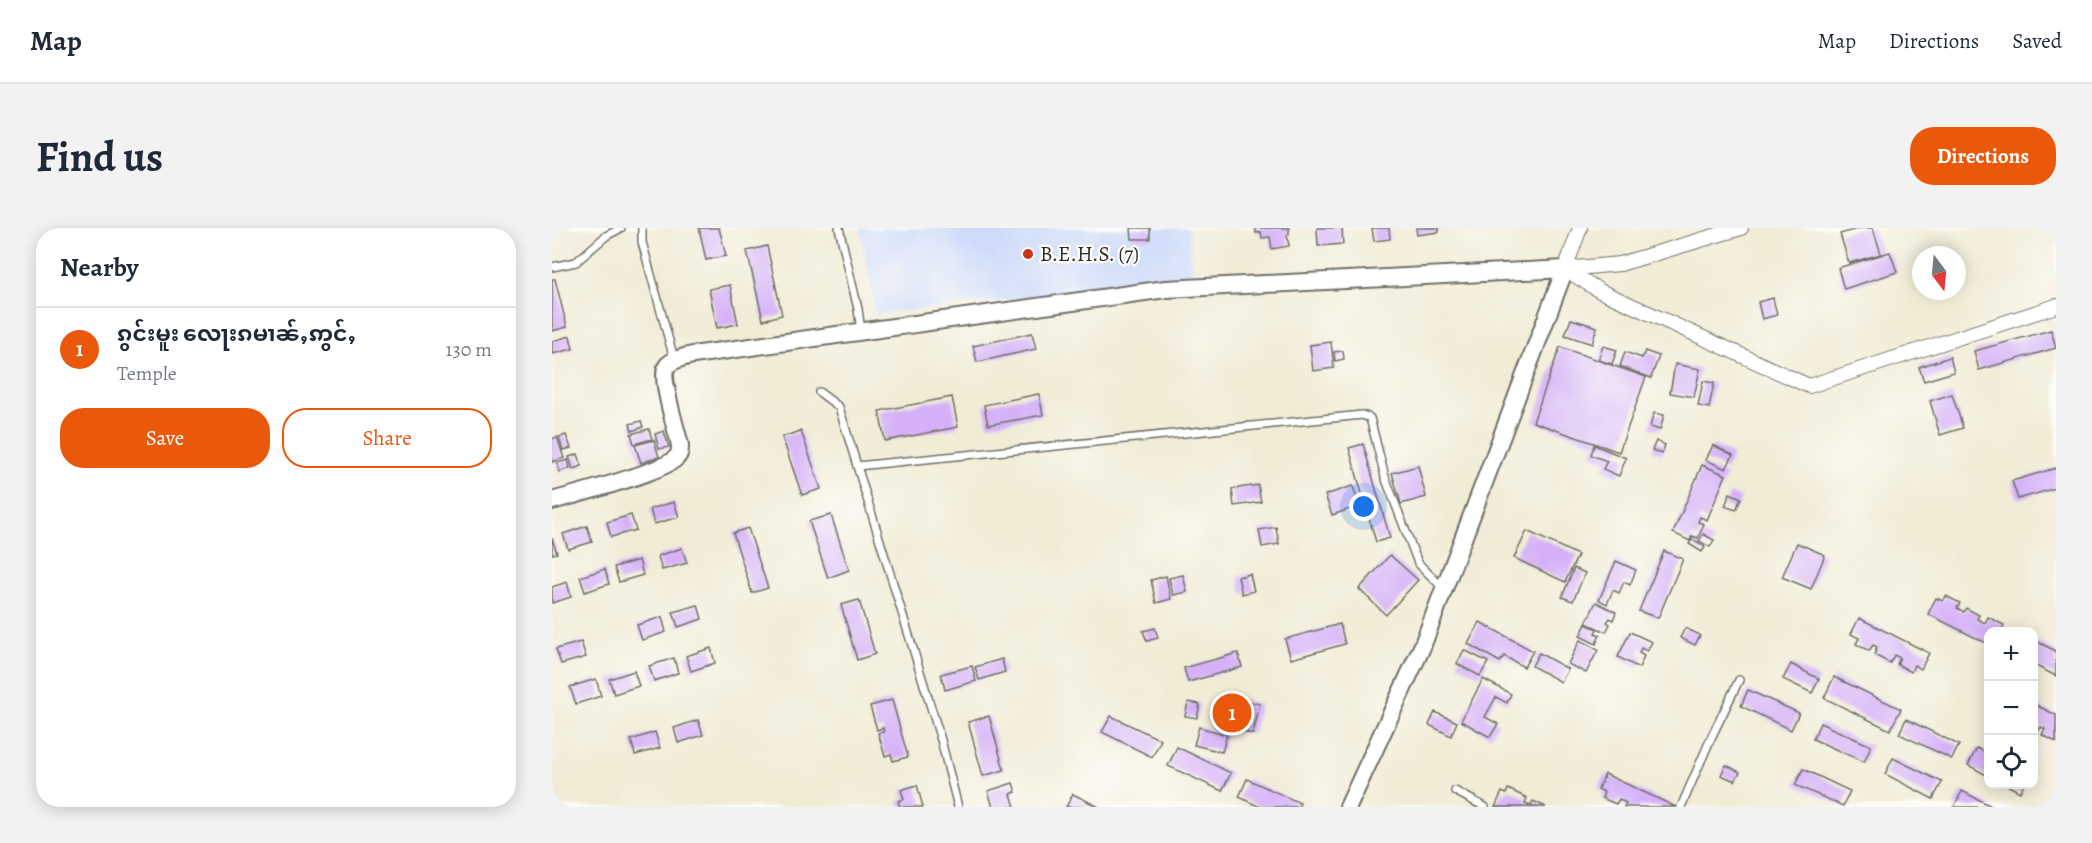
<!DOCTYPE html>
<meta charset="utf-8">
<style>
:root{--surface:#fff;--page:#f2f2f3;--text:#1f2937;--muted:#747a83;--line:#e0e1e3;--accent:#ea580c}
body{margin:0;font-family:Alegreya,"Noto Sans Myanmar",serif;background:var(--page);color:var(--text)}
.controls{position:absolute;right:18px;bottom:18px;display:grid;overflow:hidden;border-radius:12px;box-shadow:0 3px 15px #0003}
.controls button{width:54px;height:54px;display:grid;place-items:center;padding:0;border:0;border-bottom:2px solid var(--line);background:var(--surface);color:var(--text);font:30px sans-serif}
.compass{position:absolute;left:1360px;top:18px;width:54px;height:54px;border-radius:50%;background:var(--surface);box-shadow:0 3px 15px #0003;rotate:164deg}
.you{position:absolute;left:812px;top:279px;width:21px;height:21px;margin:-15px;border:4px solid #fff;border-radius:50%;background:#1a73e8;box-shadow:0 0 0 9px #1a73e833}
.badge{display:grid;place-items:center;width:39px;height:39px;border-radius:50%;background:var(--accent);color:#fff;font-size:20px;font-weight:700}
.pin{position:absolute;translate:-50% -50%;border:3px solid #fff;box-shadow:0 2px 6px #0006}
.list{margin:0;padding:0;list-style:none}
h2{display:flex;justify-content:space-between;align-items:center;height:78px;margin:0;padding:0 24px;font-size:26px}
h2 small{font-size:20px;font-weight:400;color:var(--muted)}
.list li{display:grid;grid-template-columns:39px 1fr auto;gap:18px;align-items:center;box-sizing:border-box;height:84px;padding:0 24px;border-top:2px solid var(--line)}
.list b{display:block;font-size:22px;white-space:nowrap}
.list p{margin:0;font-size:20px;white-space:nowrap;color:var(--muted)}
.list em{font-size:20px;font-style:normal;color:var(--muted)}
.actions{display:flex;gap:12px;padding:18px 24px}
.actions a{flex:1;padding:14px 0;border:2px solid var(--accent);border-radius:24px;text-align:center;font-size:21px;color:var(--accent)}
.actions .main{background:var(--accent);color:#fff}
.icon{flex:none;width:33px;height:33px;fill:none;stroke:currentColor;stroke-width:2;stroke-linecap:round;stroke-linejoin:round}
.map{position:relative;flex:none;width:1504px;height:579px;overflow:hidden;border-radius:24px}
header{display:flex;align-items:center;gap:36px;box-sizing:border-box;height:84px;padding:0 30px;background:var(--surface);border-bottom:2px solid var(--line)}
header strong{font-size:28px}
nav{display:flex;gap:33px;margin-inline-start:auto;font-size:21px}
.intro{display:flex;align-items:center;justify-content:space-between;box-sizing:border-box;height:144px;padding:0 36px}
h1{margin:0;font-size:42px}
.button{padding:15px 27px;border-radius:24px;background:var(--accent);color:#fff;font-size:21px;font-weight:700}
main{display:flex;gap:36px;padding:0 36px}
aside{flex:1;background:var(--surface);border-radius:24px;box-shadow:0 3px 15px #0003}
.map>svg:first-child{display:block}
.built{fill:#cedbfa}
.building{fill:#d5b2f8}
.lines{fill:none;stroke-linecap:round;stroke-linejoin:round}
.service-casing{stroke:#706f67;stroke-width:10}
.minor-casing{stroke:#706f67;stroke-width:16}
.tertiary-casing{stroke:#706f67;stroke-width:20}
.service{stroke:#fff;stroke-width:7}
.minor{stroke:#fff;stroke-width:14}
.tertiary{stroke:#fff;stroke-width:16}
.poi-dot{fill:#c8321e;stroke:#fdfcf7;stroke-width:2}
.labels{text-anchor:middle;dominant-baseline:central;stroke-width:4.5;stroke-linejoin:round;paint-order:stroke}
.poi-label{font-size:21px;fill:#2b2b2b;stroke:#fdfcf7;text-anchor:start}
</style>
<header>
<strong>Map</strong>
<nav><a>Map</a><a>Directions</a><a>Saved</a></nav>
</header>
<div class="intro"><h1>Find us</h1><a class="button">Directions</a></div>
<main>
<aside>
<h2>Nearby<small></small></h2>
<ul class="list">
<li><span class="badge">1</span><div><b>ၵွင်းမူး လေႃးၵမၢၼ်ႇဢွင်ႇ</b><p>Temple</p></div><em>130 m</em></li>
</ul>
<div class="actions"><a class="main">Save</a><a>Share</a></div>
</aside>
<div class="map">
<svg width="1504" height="579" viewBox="0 0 1504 579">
<rect width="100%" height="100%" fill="#fdfcf7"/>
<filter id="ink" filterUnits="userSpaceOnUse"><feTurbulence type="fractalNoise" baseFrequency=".0167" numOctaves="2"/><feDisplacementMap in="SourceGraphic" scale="12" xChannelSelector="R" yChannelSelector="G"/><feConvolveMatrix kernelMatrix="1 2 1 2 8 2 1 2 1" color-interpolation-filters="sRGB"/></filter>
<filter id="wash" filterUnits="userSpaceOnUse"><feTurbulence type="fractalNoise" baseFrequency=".008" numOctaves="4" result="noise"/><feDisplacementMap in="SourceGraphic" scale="24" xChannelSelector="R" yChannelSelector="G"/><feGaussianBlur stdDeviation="1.35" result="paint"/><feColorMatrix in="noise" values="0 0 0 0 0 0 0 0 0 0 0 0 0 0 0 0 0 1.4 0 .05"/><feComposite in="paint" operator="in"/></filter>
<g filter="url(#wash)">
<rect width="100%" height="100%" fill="#f1ecd6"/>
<polygon class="built" points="308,0 637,0 640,53 324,86"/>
<g id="blocks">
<g class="building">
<polygon points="147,0 167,0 174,28 154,32"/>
<polygon points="579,0 598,0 598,11 580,11"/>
<polygon points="703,0 737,0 737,6 735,7 737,18 720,21 718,9 710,10 709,4 704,5"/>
<polygon points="765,0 790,0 791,16 766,18"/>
<polygon points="820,0 837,0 838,11 822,13"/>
<polygon points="864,0 887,0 887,4 865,7"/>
<polygon points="1308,0 1321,0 1329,26 1297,35 1288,6"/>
<polygon points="215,18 230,87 211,92 195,23"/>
<polygon points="1338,24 1345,44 1292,61 1286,40"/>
<polygon points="0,51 3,51 15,99 0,103"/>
<polygon points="178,57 186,96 165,100 157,61"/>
<polygon points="1221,70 1225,87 1210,91 1206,74"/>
<polygon points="1019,91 1045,99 1040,116 1013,107"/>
<polygon points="1499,102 1504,120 1427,142 1422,123"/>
<polygon points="480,105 484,121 425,134 421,118"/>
<polygon points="18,108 21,121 0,126 0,113"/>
<polygon points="779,114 782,140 761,143 758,117"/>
<polygon points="1051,118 1065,122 1060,136 1046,132"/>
<polygon points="1008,119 1094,149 1067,224 981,194"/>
<polygon points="791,123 792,131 783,133 782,124"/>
<polygon points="1093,123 1107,128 1099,150 1068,138 1073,124 1090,130"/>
<polygon points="1398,129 1402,144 1372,153 1367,139"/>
<polygon points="1123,136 1148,141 1142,169 1118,165"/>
<polygon points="1151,153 1162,155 1157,180 1146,178"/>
<polygon points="487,166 491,187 436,197 432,177"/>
<polygon points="1400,166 1411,200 1388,207 1378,173"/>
<polygon points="400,169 406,199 333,213 327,183"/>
<polygon points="1102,185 1112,187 1108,202 1098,199"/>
<polygon points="89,193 91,199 80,203 78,196"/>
<polygon points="97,201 100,211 82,216 79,206"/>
<polygon points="112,203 117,219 107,221 103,206"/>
<polygon points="249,203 269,261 250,267 230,209"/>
<polygon points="14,207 19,220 11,222 7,209"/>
<polygon points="5,209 12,230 0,234 0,211"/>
<polygon points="102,212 107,229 89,235 83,217"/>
<polygon points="1104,213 1113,217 1110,226 1100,222"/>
<polygon points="811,216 838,310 824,314 797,220"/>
<polygon points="1042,217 1074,230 1067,248 1051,241 1055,233 1039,227"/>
<polygon points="1161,217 1181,227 1174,241 1154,232"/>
<polygon points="26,226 30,238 21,241 17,229"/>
<polygon points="16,232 18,240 7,244 5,235"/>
<polygon points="1150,237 1174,247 1155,292 1148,289 1146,294 1152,296 1146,310 1140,308 1138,313 1121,305"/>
<polygon points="866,238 874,269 849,276 840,245"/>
<polygon points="1504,240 1504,260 1466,271 1460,253"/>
<polygon points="706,257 709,274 682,278 680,261"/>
<polygon points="801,258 807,278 780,287 773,267"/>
<polygon points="1178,265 1189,270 1184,282 1173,278"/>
<polygon points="122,274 127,289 102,296 98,281"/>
<polygon points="79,287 84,302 59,309 55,294"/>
<polygon points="279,287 297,342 276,350 257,293"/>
<polygon points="35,298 40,314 16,321 11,306"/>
<polygon points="724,299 727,316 710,319 707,302"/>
<polygon points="196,300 216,360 200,365 181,305"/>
<polygon points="975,303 1026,327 1013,354 962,330"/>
<polygon points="1151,306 1162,312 1158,319 1147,313"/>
<polygon points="0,310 5,325 0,326"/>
<polygon points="1140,311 1153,319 1150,324 1137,316"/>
<polygon points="1245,315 1273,327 1259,361 1230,349"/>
<polygon points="130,320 135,335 110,342 106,328"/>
<polygon points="1112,323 1131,331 1106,390 1087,383"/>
<polygon points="838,327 866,352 834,387 807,361"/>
<polygon points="87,332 91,347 67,354 62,339"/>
<polygon points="1064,333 1084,342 1078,357 1072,354 1067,365 1061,362 1055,376 1047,372"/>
<polygon points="1022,340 1033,345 1021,373 1010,369"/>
<polygon points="53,341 57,356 33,364 28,349"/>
<polygon points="698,346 702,363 690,366 686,349"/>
<polygon points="631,347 635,364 621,367 617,350"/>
<polygon points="614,348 619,371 604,375 599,352"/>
<polygon points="15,354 19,369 0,375 0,359"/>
<polygon points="1394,368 1408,375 1405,380 1412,384 1414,380 1427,387 1425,391 1433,395 1436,389 1452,397 1448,404 1436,404 1436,416 1376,386 1384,370 1391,373"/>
<polygon points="307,372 323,426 305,432 289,377"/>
<polygon points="1044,374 1064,384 1061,392 1058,390 1055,394 1058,396 1054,404 1034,395"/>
<polygon points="146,377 150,391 126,399 121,384"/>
<polygon points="110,389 114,404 90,412 85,397"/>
<polygon points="1307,390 1377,425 1369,441 1362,437 1359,444 1345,436 1348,430 1342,427 1338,435 1322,427 1325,419 1321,417 1317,423 1304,416 1307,410 1299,406"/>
<polygon points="928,394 981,423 972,439 952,428 948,434 916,416"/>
<polygon points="788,396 793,416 739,431 733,411"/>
<polygon points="1034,396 1045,401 1043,405 1048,407 1044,416 1028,408"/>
<polygon points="603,400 606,410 595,413 591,403"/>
<polygon points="1133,400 1148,407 1143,417 1128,410"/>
<polygon points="1078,404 1100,414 1095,423 1089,420 1087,425 1092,428 1087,440 1066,429"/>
<polygon points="1028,412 1046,422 1034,445 1016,436"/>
<polygon points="1482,412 1504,423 1504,448 1482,437"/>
<polygon points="29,414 34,429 9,436 4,421"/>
<polygon points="159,420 163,435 139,443 134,428"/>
<polygon points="912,422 936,434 928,448 905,436"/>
<polygon points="686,425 690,439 636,454 632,440"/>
<polygon points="987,425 1016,441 1009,454 980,438"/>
<polygon points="122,430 126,445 102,453 97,438"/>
<polygon points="450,431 453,444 427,452 423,439"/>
<polygon points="1239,436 1267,451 1260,465 1231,451"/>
<polygon points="420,438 424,453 393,462 389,446"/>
<polygon points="82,443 87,458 62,466 57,451"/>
<polygon points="1282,449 1349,481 1338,502 1272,470"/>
<polygon points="44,451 49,468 24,476 18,459"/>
<polygon points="931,451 959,466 955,475 944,469 933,489 946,496 938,509 909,493"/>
<polygon points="1196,462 1247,485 1239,502 1189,478"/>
<polygon points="669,467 708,476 701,506 663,498"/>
<polygon points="340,472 356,529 341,533 339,526 333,528 326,505 332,504 331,500 325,502 318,478"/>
<polygon points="636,474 648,476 645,490 633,488"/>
<polygon points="1482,476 1504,487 1504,514 1490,507 1493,501 1489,499 1485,505 1482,504"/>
<polygon points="883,484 905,494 899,508 877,497"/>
<polygon points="437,488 452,542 431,548 416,494"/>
<polygon points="559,488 609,512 600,529 550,504"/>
<polygon points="1354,491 1407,517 1400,531 1347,506"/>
<polygon points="146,492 151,507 126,515 122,500"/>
<polygon points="1268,495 1319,518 1312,534 1261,511"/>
<polygon points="647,499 675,507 670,524 642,517"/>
<polygon points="103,504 108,520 83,527 79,512"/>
<polygon points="625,519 679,545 670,563 616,538"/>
<polygon points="1425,520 1436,526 1436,548 1416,537"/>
<polygon points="1341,530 1390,554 1381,571 1333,546"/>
<polygon points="1174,537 1188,544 1183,553 1169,547"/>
<polygon points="1251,541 1298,563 1291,578 1243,557"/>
<polygon points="1053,546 1124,579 1072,579 1074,575 1067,571 1064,576 1050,570 1052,564 1046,561"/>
<polygon points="695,551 748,575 746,579 708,579 687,569"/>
<polygon points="461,555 464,564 459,566 463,579 441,579 436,563"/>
<polygon points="1453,556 1472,556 1468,564"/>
<polygon points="365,557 371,579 348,579 346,573 352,571 349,562"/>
<polygon points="956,561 975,570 973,575 979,577 981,573 994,579 943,579 950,564 954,566"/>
<polygon points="1410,563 1441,579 1402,579"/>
<polygon points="521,566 547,579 514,579"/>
</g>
</g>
</g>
<g filter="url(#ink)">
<use href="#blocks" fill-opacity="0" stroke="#706f67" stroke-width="1.5"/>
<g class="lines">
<defs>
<g id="service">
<polyline points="90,0 90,14 122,131"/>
<polyline points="287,0 306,81 309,103"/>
<polyline points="0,39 24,34 54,8 69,0"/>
<polyline points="267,164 287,179 389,512 406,579"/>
<polyline points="305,238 810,187 818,190 833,249 866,335 890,359"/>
<polyline points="903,563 933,579"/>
<polyline points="1129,579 1159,510 1187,452"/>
</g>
<g id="minor">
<polyline points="1013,41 1048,63 1257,158 1504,78"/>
<polyline points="1013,41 1068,36 1189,0"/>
<polyline points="1013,41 1028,0"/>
</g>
<path id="tertiary" d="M0,273c24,-7 111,-29 124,-43 4,-4 4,-7 4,-13 -3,-13 -21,-70 -13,-79 6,-7 18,-9 26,-11l473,-66 399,-20 -143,378 -74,160"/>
</defs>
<use href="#service" class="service-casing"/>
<use href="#minor" class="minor-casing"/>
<use href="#tertiary" class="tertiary-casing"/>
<use href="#service" class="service"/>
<use href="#minor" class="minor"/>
<use href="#tertiary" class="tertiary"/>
</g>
</g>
<circle class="poi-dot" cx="476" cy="26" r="6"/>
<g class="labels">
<g class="poi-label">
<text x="488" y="26">B.E.H.S. (7)</text>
</g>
</g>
</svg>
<div class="controls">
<button>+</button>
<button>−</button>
<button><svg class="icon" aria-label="locate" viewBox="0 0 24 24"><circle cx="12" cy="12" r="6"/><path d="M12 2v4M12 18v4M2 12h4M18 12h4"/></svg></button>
</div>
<svg class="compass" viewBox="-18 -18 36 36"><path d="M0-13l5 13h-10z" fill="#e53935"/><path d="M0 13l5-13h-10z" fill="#747a83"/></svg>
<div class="you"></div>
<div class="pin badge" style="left:680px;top:485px">1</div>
</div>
</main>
